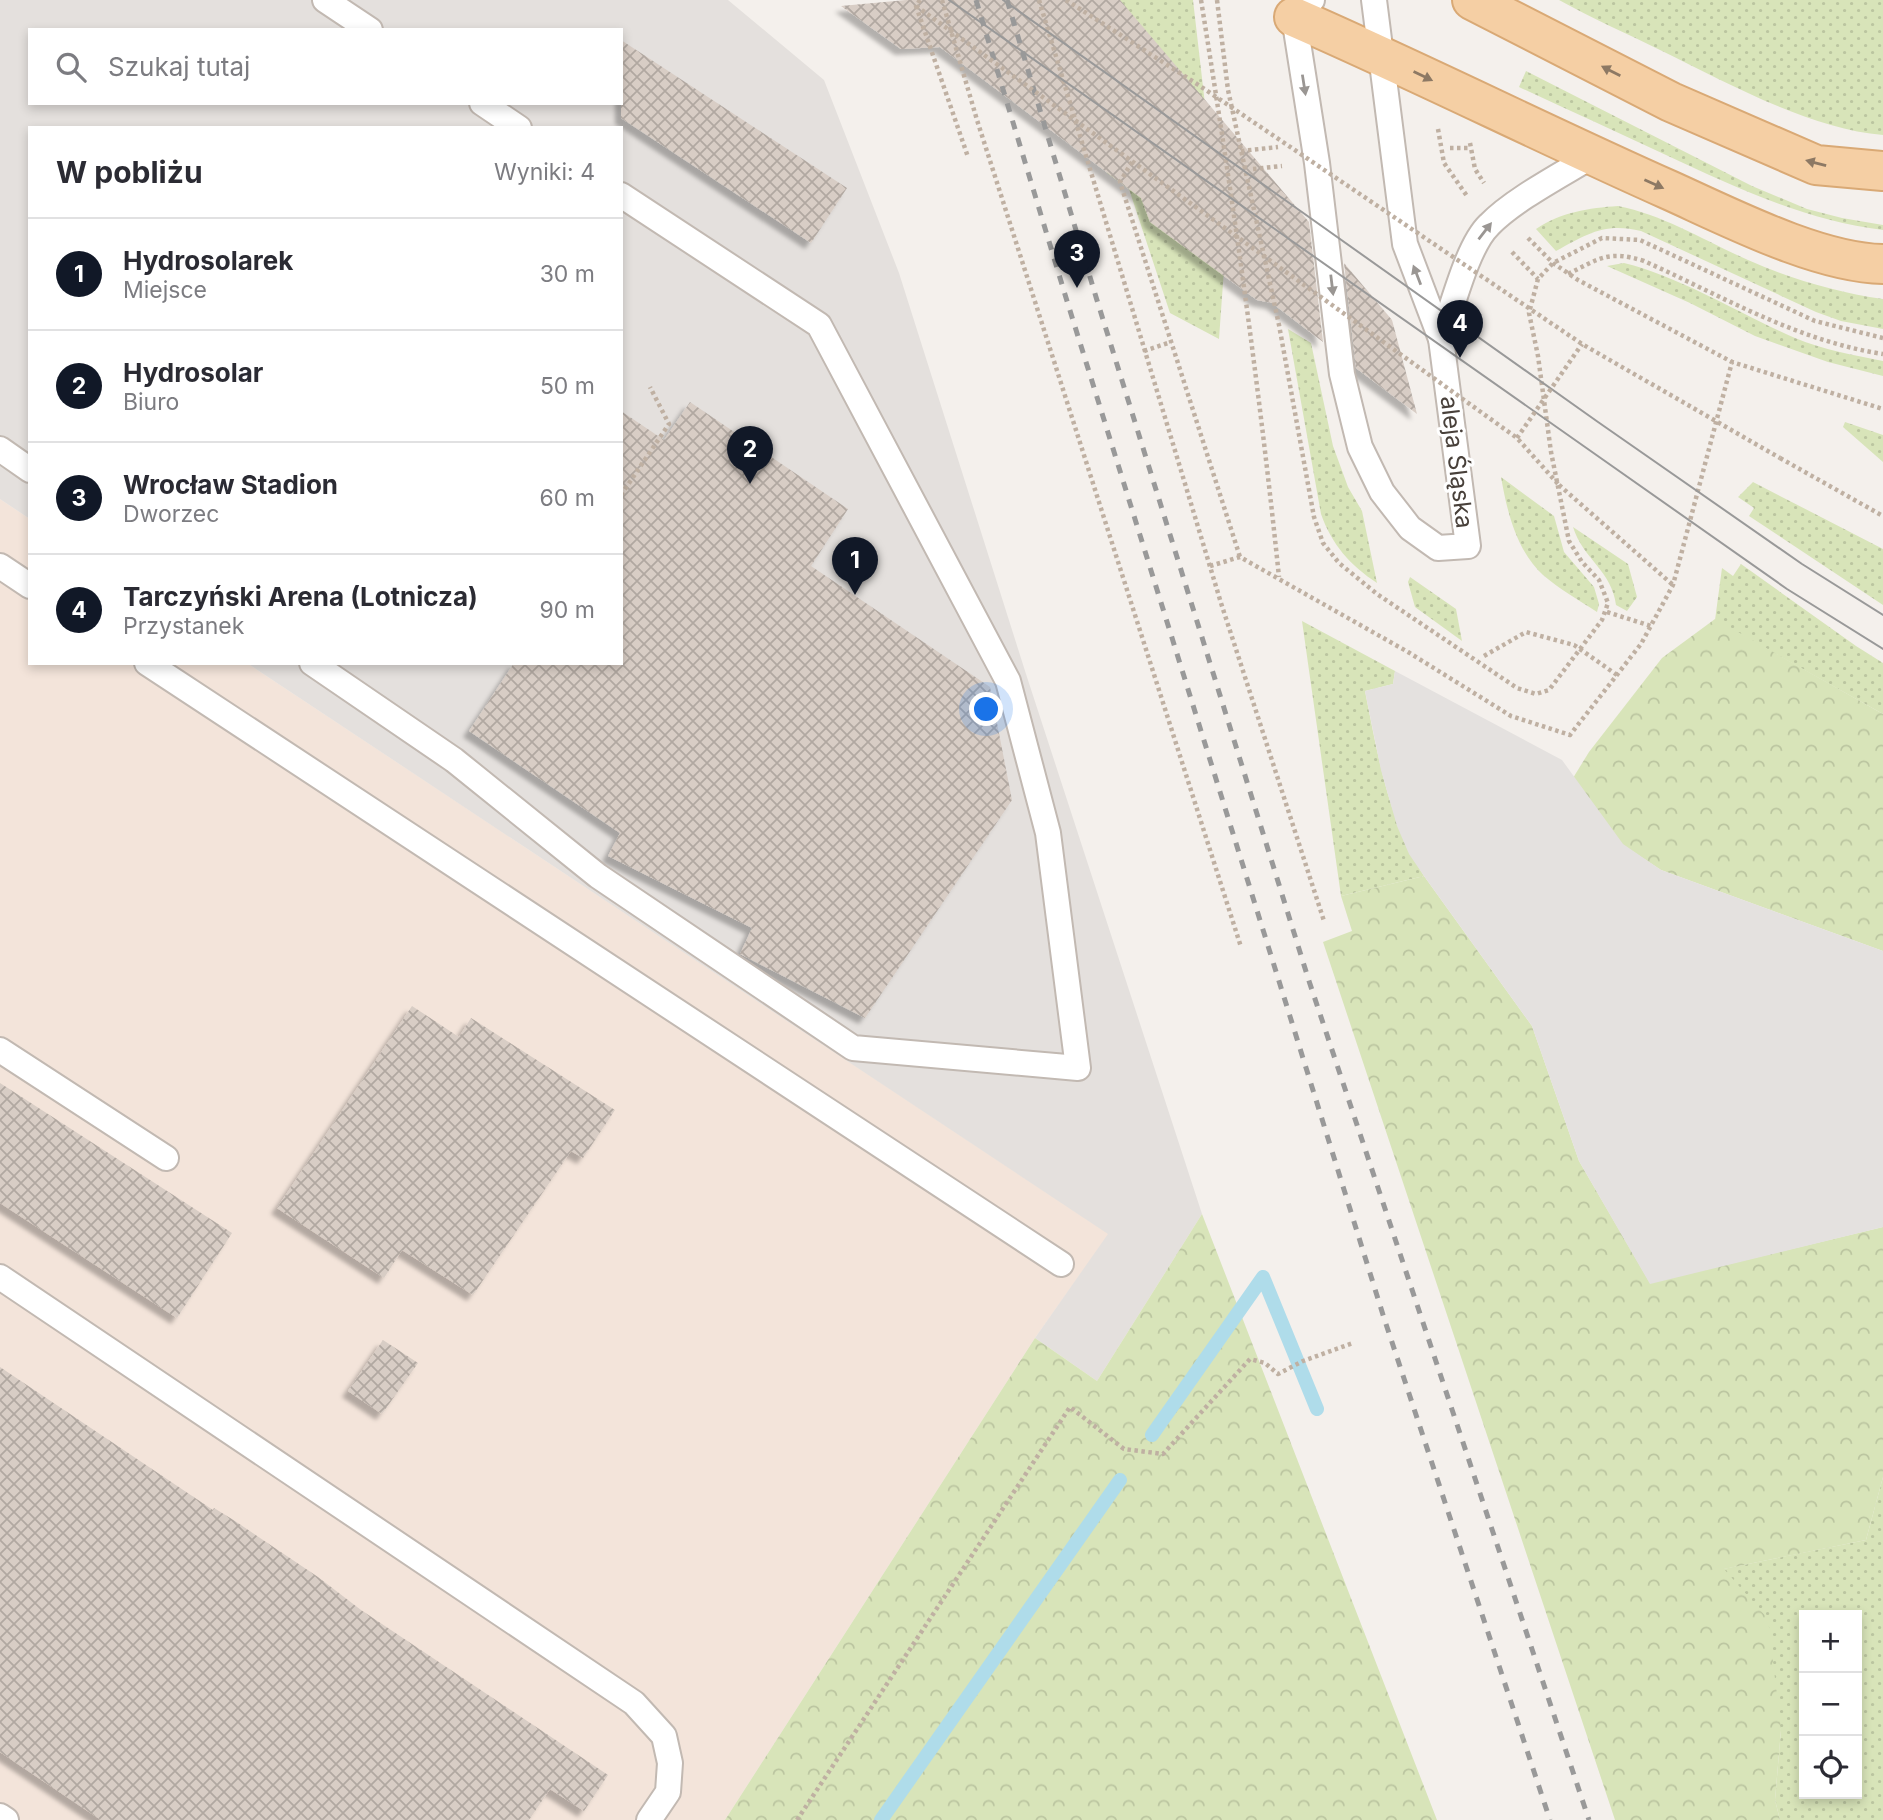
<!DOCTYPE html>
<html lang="pl">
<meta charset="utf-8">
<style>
:root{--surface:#fff;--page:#f2f2f3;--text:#2b2b33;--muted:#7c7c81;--line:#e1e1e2;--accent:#111827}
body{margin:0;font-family:Inter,sans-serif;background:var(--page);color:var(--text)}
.controls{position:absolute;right:21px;bottom:21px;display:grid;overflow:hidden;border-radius:0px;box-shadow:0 4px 10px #0003}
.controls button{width:63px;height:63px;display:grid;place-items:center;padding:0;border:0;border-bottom:2px solid var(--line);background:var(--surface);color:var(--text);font:35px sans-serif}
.you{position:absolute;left:987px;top:710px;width:24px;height:24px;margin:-18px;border:5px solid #fff;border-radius:50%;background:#1a73e8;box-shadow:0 0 0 10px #1a73e833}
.badge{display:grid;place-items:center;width:46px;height:46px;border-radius:50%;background:var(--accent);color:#fff;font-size:23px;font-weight:700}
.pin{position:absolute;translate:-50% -58px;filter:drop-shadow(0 2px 4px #0008)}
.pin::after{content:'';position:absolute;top:37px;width:24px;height:21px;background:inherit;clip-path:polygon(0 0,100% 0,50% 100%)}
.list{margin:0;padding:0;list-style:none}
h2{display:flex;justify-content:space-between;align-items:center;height:91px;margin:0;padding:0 28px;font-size:30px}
h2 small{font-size:23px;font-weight:400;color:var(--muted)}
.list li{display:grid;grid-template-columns:46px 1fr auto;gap:21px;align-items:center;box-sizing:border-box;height:112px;padding:0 28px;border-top:2px solid var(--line)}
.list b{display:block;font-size:26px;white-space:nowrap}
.list p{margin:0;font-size:23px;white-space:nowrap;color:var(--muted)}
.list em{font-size:23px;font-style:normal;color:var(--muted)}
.icon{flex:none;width:38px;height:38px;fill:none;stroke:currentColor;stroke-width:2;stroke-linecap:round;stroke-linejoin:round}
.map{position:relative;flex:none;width:1883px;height:1820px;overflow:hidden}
.search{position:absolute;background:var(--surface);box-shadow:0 4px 10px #0003;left:28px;top:28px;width:595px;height:77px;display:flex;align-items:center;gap:18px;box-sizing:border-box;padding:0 24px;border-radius:0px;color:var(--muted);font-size:26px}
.panel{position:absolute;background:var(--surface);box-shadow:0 4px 10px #0003;left:28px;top:126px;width:595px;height:539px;border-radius:0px}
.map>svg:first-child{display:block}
.commercial{fill:#f3e4da}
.industrial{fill:#e4e0dd;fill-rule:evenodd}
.grass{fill:url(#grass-dots);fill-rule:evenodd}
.forest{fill:url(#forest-crowns)}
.parking{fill:#e4e1df}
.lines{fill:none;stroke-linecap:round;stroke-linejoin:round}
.stream{stroke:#afdcea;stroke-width:14}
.building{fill:url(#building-cross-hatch);filter:url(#shadow)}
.lane-casing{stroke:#c2b9b2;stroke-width:28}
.primary-casing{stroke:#d9a975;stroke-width:42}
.path{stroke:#bfb0a2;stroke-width:4.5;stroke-dasharray:3.5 3.5;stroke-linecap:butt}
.lane{stroke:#fff;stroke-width:24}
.primary{stroke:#f5cfa4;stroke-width:38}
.tram{stroke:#999;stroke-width:2}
.rail{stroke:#999;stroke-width:5;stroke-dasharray:9 9;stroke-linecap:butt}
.path-bridge{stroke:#bfb0a2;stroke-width:4.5;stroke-dasharray:3.5 3.5;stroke-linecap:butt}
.oneway{fill:#8d7964}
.oneway2{fill:#9a9693}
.labels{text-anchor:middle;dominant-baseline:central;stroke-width:6;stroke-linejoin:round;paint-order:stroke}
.street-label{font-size:24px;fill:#48403a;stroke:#fff}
</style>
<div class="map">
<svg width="1883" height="1820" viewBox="0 0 1883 1820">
<defs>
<pattern id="grass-dots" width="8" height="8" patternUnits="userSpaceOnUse" patternTransform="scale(1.75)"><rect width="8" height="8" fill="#d8e4b9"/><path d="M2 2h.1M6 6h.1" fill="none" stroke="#bbc5a0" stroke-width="1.8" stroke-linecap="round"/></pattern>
<pattern id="forest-crowns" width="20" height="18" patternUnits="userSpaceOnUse" patternTransform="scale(1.75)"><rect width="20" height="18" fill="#d8e4b9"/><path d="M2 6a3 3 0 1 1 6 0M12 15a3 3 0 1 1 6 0" fill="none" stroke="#bbc5a0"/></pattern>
<pattern id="building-cross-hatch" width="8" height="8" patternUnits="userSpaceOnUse" patternTransform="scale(1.75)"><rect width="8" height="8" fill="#d8cdc5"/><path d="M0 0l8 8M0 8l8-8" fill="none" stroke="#b1a8a1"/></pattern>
<filter id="shadow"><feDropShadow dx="-6" dy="6" stdDeviation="2" flood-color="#0004"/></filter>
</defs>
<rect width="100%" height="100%" fill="#f4f0ec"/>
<polygon class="commercial" points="0,499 30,519 30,663 247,663 1109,1234 1035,1338 725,1820 0,1820"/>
<path class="industrial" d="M0,0h728l96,80 75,193 127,401 176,540 -105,167 -62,-43 73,-104 -861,-571h374v-535h-591v391l-30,-20zM30,30h591v73h-591z"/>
<g class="grass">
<polygon points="1055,0 1193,0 1224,269 1219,339 1170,313 1129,189 1107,173"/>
<path d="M1559,0h324v135c-74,-6 -157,-53 -223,-85 -34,-17 -69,-32 -101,-50z"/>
<path d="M1526,71l226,115 55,23 35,9 41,7v5c-77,-9 -148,-43 -217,-75 -49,-23 -98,-45 -147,-68z"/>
<path d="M1618,206c46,9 87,35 130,54 43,19 88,32 135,39v30l-42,-8 -25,-9 -175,-81c-36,-9 -54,3 -85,20l-20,-22c25,-17 53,-21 82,-23z"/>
<path d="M1624,263c57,14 116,51 171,75 29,12 58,17 88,23v15l-55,-14 -73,-26 -65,-33 -83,-37z"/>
<path d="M1288,329l23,14 22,103 15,41 14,24 15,72c-27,-18 -45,-38 -56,-69z"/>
<polygon points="1845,422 1883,435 1883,462 1843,427"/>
<path d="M1501,477l53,39 10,36 30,35 5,17 -2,8c-18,-12 -38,-23 -54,-37 -27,-25 -36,-64 -42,-98z"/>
<polygon points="1753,482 1883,549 1883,605 1749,516 1754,508 1738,497"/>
<path d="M1573,527l55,37 9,33 -10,14 -11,-6c-4,-34 -33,-46 -43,-78z"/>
<polygon points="1741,564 1856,646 1883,663 1883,714 1715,620 1722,568 1733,576"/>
<polygon points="1410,577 1456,609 1462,641 1415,607 1408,582"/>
<path d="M1302,621l93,50 -2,13 -28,7c13,65 23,129 59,185l-83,20z"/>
<path d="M1883,1477v343h-103l-5,-20 6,-70 -58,-161 143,-29zM1804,1615h53v179h-53z"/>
</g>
<g class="forest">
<polygon points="1715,619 1883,714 1883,951 1661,870 1623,845 1573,778 1589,752 1662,658"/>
<polygon points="1424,876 1532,1026 1579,1161 1650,1283 1883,1227 1883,1477 1866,1540 1724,1569 1768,1619 1781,1730 1775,1800 1780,1820 1615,1820 1323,942 1352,931 1341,896"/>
<polygon points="1202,1214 1437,1820 725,1820 1035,1338 1097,1381"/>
</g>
<polygon class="parking" points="1395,671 1562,760 1623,844 1661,870 1883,951 1883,1227 1650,1284 1579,1161 1532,1026 1424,876 1409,854 1397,826 1381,770 1365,691 1393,684"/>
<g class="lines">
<g class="stream">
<polyline points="1152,1435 1263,1277 1317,1409"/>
<polyline points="881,1820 1120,1480"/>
</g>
</g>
<g class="building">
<polygon points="906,0 1120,0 1309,222 1323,342 1272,303 1257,300 1150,222 1141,198 940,47 901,49 841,6"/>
<polygon points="621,40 847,188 811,243 621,118"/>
<polygon points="1344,263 1392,320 1417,414 1356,368"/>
<polygon points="690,402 848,509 811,566 990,687 1012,800 865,1018 740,954 752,928 608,856 620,833 469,731 514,663 621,663 621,411 664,440"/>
<polygon points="412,1006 459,1037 471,1018 615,1110 583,1158 571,1151 473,1295 402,1250 384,1278 277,1208"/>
<polygon points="0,1083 232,1233 177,1318 0,1203"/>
<polygon points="383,1340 418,1363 382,1414 348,1391"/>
<polygon points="0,1367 213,1510 214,1508 235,1521 318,1577 361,1610 608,1775 584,1811 550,1789 529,1820 101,1820 0,1752"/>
</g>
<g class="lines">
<defs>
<g id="lane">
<polyline points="325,0 370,30"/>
<polyline points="1312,0 1294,17 1317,163 1342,374 1360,447 1382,492 1410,528 1438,548 1468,546 1441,339 1405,244 1374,0"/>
<polyline points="482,103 519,128"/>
<path d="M1441,339c11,-30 26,-93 48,-114 24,-25 72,-50 103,-69"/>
<polyline points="0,449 30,470"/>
<polyline points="0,566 30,586"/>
<polyline points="147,663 1061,1264"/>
<polyline points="312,663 454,760 598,876 853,1048 1078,1068 1048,833 1008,681 819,325 621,195"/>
<polyline points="0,1050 166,1158"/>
<polyline points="0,1277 634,1703 664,1736 670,1763 668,1792 649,1820"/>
<polyline points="0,1816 6,1820"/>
</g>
<g id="primary">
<polyline points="1472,0 1671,102 1816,165 1883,171"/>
<path d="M1294,17c126,55 249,117 375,173 60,27 149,73 214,74"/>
</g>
</defs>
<use href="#lane" class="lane-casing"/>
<use href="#primary" class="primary-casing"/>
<g class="path">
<polyline points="920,0 916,6 968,157"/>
<polyline points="942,0 977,120 1241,947"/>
<polyline points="1039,0 1221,603 1324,921"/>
<path d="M1201,0c31,192 58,384 78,577"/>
<polyline points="1217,0 1228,90 1279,325 1314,517 1323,543 1339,563 1377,594 1517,688 1536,694 1549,690 1602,620 1608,603 1599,580 1582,562 1569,541 1551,452 1538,356 1529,313 1538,279 1553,263 1602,238 1640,240 1815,321 1883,338"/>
<polyline points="1438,129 1444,163 1467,196"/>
<polyline points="1470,143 1475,169 1484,183"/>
<polyline points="1450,148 1470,148"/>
<polyline points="1241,151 1278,147"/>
<polyline points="1132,162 1120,182 1240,557"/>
<polyline points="1253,169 1282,166"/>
<polyline points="1528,238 1553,263 1578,280 1732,362"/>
<polyline points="1512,252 1538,279"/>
<path d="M1568,274c32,-16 41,-24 76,-13 78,35 153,80 239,93"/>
<polyline points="1144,351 1171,342"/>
<polyline points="1780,458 1883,516"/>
<polyline points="1559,485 1673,585"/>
<polyline points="621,495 669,424 650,387"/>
<polyline points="1210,566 1240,557 1408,652 1511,716 1570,735 1641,644 1673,585 1732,362 1883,409"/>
<polyline points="1607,612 1651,626"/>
<polyline points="1484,656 1526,632 1574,645 1617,675"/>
<polyline points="797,1820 1070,1407 1124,1449 1163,1454 1250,1359 1265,1363 1278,1374 1303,1361 1353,1343"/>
</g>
<use href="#lane" class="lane"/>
<use href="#primary" class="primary"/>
<g class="tram">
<polyline points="949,0 1787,589 1883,649"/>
<polyline points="1003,0 1598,422 1802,564 1883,615"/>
</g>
<g class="rail">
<polyline points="976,0 1067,301 1384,1318 1550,1820"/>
<polyline points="1007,0 1096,297 1309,981 1589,1820"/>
</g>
<g class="path-bridge">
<polyline points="1066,0 1197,84 1582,344 1780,458"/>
<polyline points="916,6 1517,438 1559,485"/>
<polyline points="1517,438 1582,344"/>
</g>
</g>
<defs><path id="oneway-solid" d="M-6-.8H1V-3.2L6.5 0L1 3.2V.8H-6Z" transform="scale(1.75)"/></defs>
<g class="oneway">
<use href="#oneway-solid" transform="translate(1611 71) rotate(-153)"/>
<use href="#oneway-solid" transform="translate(1423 76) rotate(26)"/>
<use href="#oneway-solid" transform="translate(1816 163) rotate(-165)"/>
<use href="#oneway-solid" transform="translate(1654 184) rotate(24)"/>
</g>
<g class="oneway2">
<use href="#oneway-solid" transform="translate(1304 85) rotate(81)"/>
<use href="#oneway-solid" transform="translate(1485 231) rotate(-52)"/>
<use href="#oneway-solid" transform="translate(1417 275) rotate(-111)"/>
<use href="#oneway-solid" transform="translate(1332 285) rotate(83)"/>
</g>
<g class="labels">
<g class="street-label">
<text transform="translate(1457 462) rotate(83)">aleja Śląska</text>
</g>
</g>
</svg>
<div class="controls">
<button>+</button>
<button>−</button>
<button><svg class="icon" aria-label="locate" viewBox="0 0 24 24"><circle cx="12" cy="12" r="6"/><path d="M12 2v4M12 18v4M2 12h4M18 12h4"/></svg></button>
</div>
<div class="you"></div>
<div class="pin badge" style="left:855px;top:595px">1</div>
<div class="pin badge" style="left:750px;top:484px">2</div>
<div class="pin badge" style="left:1077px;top:288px">3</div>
<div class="pin badge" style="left:1460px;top:358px">4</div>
<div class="search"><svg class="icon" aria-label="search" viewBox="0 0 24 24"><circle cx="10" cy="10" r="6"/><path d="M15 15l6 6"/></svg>Szukaj tutaj</div>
<section class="panel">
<h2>W pobliżu<small>Wyniki: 4</small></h2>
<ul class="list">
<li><span class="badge">1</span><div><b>Hydrosolarek</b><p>Miejsce</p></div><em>30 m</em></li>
<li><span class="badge">2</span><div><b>Hydrosolar</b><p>Biuro</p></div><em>50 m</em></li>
<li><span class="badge">3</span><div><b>Wrocław Stadion</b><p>Dworzec</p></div><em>60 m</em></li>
<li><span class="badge">4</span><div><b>Tarczyński Arena (Lotnicza)</b><p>Przystanek</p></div><em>90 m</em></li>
</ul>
</section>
</div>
